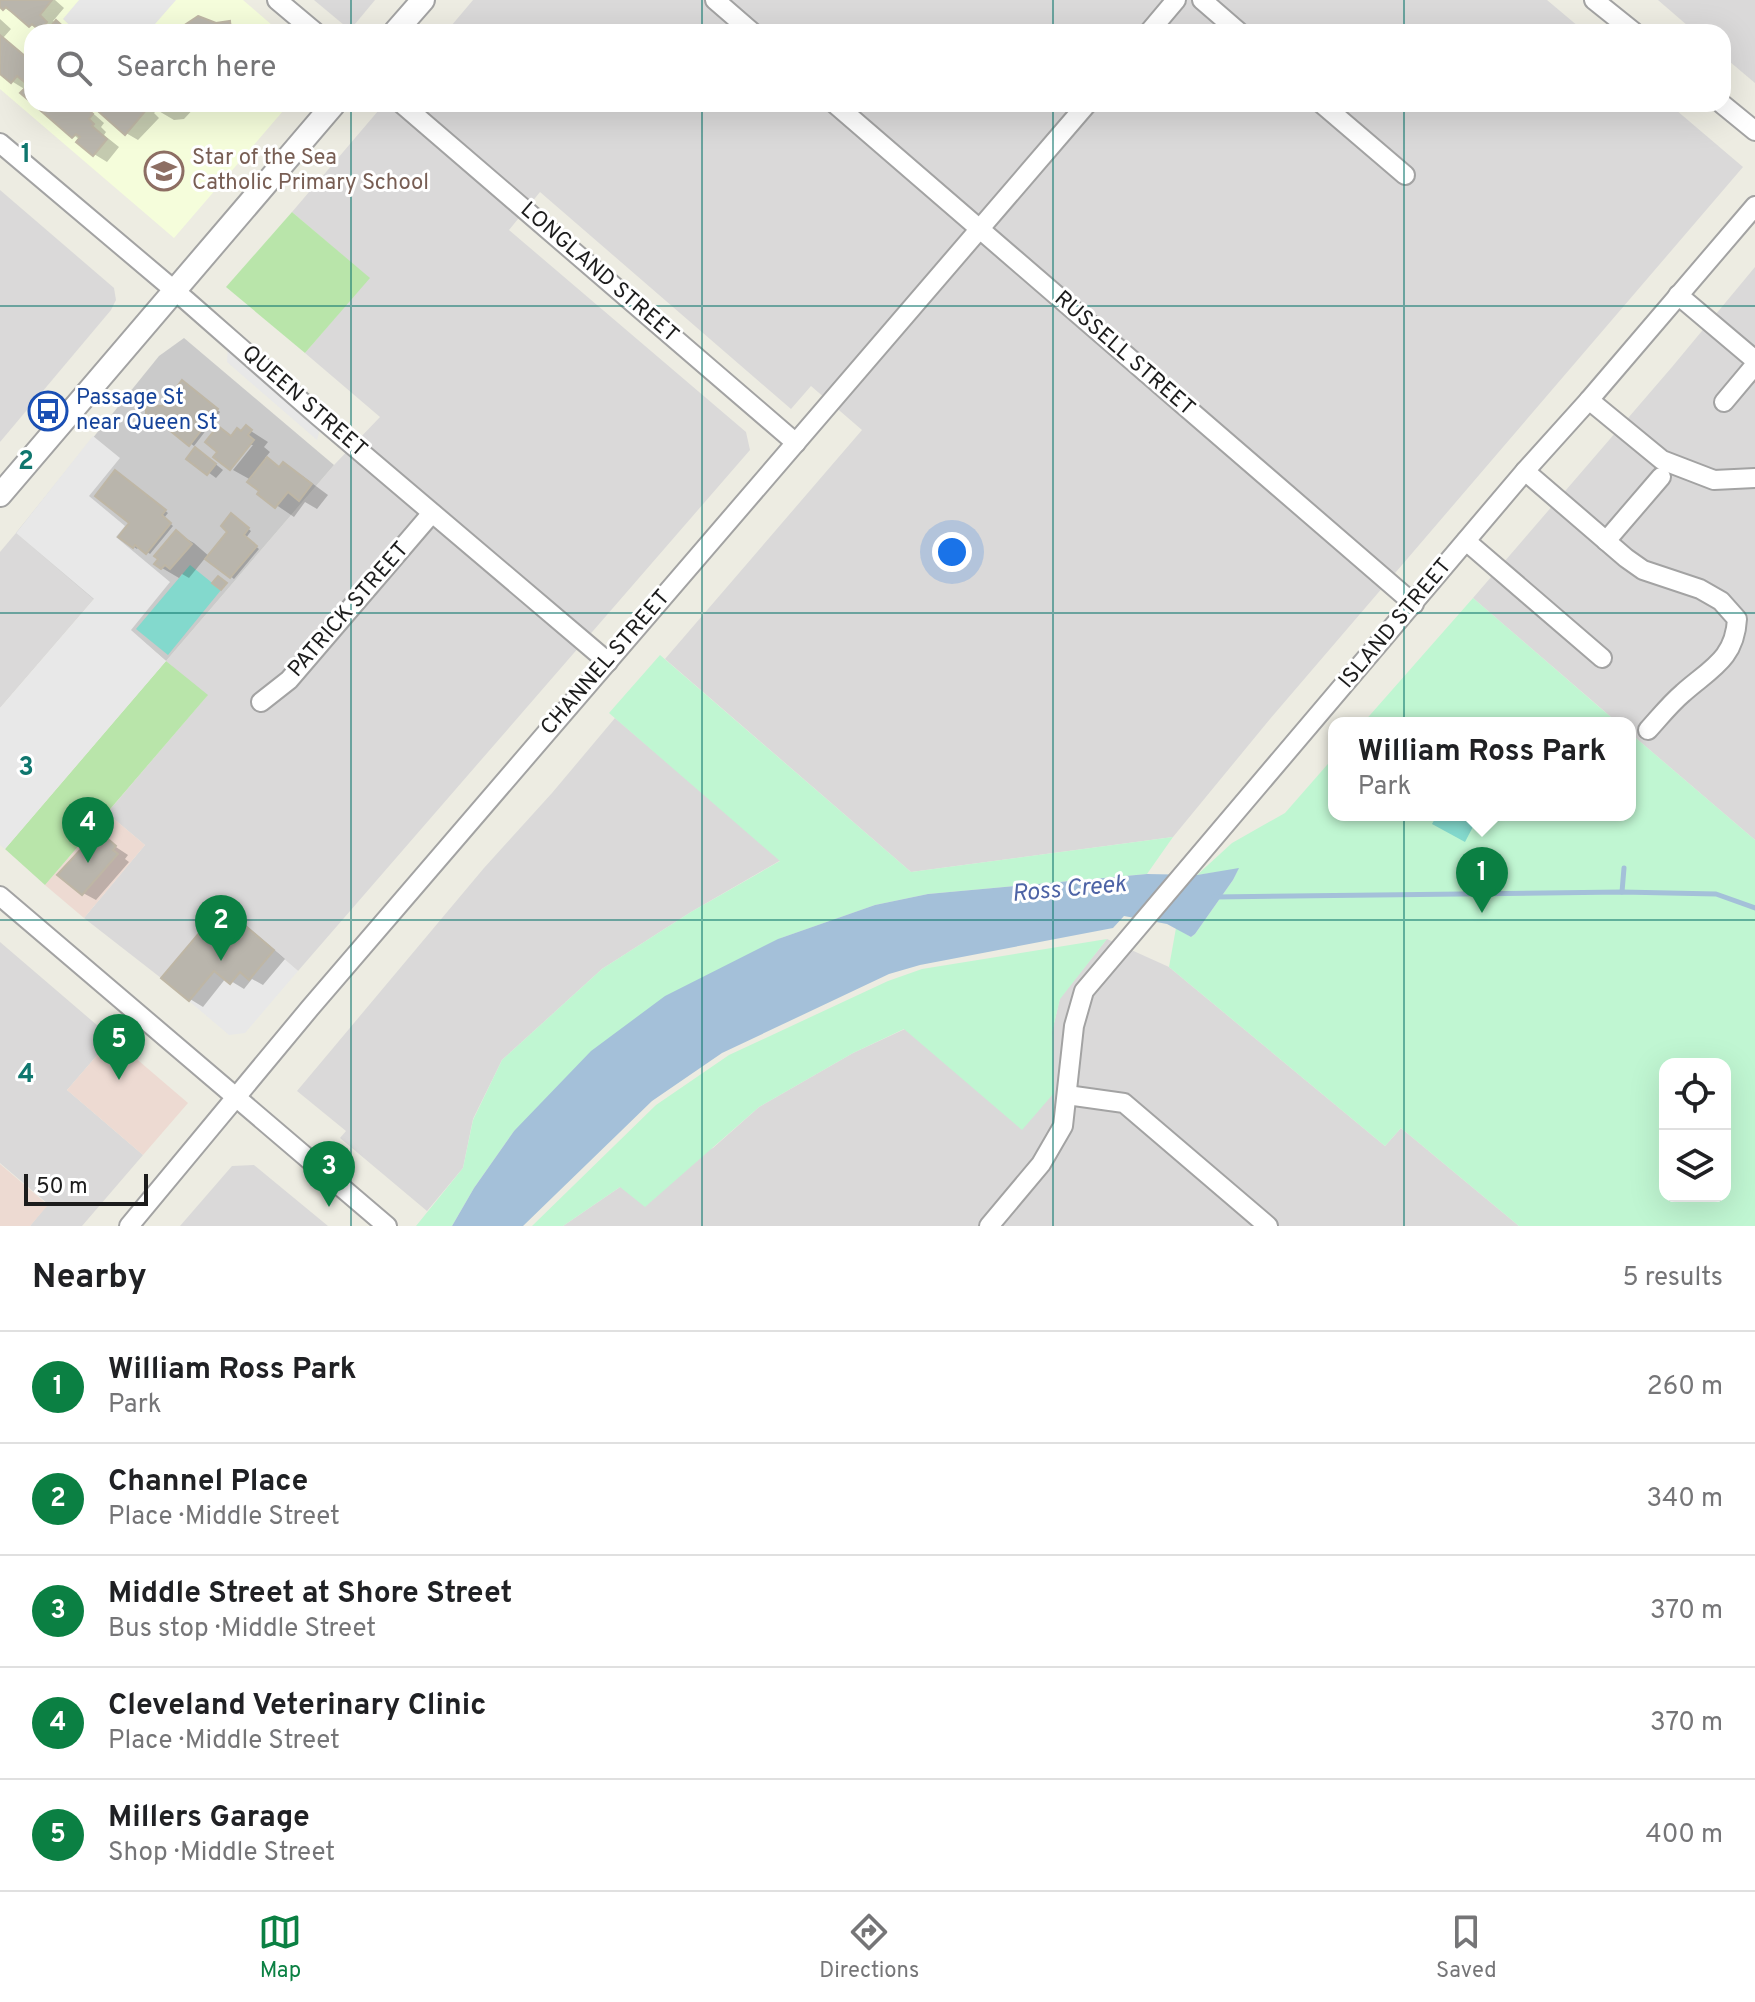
<!DOCTYPE html>
<meta charset="utf-8">
<style>
:root{--surface:#fff;--page:#f6f6f6;--text:#202124;--muted:#757577;--line:#e0e0e0;--accent:#0b8043}
body{margin:0;font-family:Overpass,sans-serif;background:var(--page);color:var(--text)}
.controls{position:absolute;right:24px;bottom:24px;display:grid;overflow:hidden;border-radius:16px;box-shadow:0 8px 32px #0002}
.controls button{width:72px;height:72px;display:grid;place-items:center;padding:0;border:0;border-bottom:2px solid var(--line);background:var(--surface);color:var(--text);font:40px sans-serif}
.scale{position:absolute;left:24px;bottom:20px;width:124px;box-sizing:border-box;padding-left:8px;border:4px solid #1c1c1c;border-top:0;font-size:22px;line-height:28px;white-space:nowrap;color:#1c1c1c;-webkit-text-stroke:6px #fff;paint-order:stroke}
.you{position:absolute;left:952px;top:552px;width:28px;height:28px;margin:-20px;border:6px solid #fff;border-radius:50%;background:#1a73e8;box-shadow:0 0 0 12px #1a73e833}
.badge{display:grid;place-items:center;width:52px;height:52px;border-radius:50%;background:var(--accent);color:#fff;font-size:26px;font-weight:700}
.pin{position:absolute;translate:-50% -66px;filter:drop-shadow(0 2px 4px #0008)}
.pin::after{content:'';position:absolute;top:42px;width:28px;height:24px;background:inherit;clip-path:polygon(0 0,100% 0,50% 100%)}
.popup{position:absolute;left:1328px;top:717px;width:308px;height:104px;box-sizing:border-box;display:grid;place-content:center;border-radius:16px;background:var(--surface);filter:drop-shadow(0 2px 6px #0005);font-size:26px;white-space:nowrap;color:var(--muted)}
.popup b{font-size:30px;color:var(--text)}
.popup::after{content:'';position:absolute;left:50%;top:100%;margin-left:-16px;border:16px solid transparent;border-top-color:var(--surface)}
.list{margin:0;padding:0;list-style:none}
h2{display:flex;justify-content:space-between;align-items:center;height:104px;margin:0;padding:0 32px;font-size:34px}
h2 small{font-size:26px;font-weight:400;color:var(--muted)}
.list li{display:grid;grid-template-columns:52px 1fr auto;gap:24px;align-items:center;box-sizing:border-box;height:112px;padding:0 32px;border-top:2px solid var(--line)}
.list b{display:block;font-size:30px;white-space:nowrap}
.list p{margin:0;font-size:26px;white-space:nowrap;color:var(--muted)}
.list em{font-size:26px;font-style:normal;color:var(--muted)}
.icon{flex:none;width:44px;height:44px;fill:none;stroke:currentColor;stroke-width:2;stroke-linecap:round;stroke-linejoin:round}
.map{position:relative;flex:none;width:1755px;height:1226px;overflow:hidden}
.search{position:absolute;background:var(--surface);box-shadow:0 8px 32px #0002;left:24px;right:24px;top:24px;height:88px;display:flex;align-items:center;gap:20px;box-sizing:border-box;padding:0 28px;border-radius:24px;color:var(--muted);font-size:30px}
.sheet{height:664px;background:var(--surface)}
nav{display:flex;justify-content:space-around;align-items:center;box-sizing:border-box;height:112px;border-top:2px solid var(--line);background:var(--surface);font-size:22px;color:var(--muted)}
nav a{display:grid;justify-items:center;gap:4px}
nav .on{color:var(--accent)}
.map>svg:first-child{display:block}
.residential{fill:#dad9d9}
.commercial{fill:#eddad2}
.education{fill:#f5fddb}
.religious{fill:#cacaca}
.grass{fill:#b9e5aa}
.park{fill:#c0f6d2;fill-rule:evenodd}
.pitch{fill:#83d9cd}
.parking{fill:#e8e8e8}
.water{fill:#a4c0d9}
.shadow{fill:#0003}
.lines{fill:none;stroke-linecap:round;stroke-linejoin:round}
.stream{stroke:#a4c0d9;stroke-width:5}
.building{fill:#b9b5ac;stroke:#beb6a5;stroke-width:2}
.minor-casing{stroke:#a3a3a3;stroke-width:22}
.tertiary-casing{stroke:#a3a3a3;stroke-width:26}
.minor{stroke:#fff;stroke-width:18}
.tertiary{stroke:#fff;stroke-width:22}
.grid{fill:none;stroke:#0f766e;stroke-width:2;stroke-opacity:0.55}
.labels{text-anchor:middle;dominant-baseline:central;stroke-width:6;stroke-linejoin:round;paint-order:stroke}
.education-label{font-size:22px;fill:#785e54;stroke:#fff;text-anchor:start}
.street-label{font-size:22px;fill:#1c1c1c;stroke:#fff}
.transit-label{font-size:22px;fill:#164399;stroke:#fff;text-anchor:start}
.water-label{font-size:24px;font-style:italic;fill:#4e64a6;stroke:#fff}
.grid-label{font-size:26px;text-anchor:middle;font-weight:bold;fill:#0f766e;stroke:#fff;stroke-width:6;stroke-linejoin:round;paint-order:stroke}
</style>
<div class="map">
<svg width="1755" height="1226" viewBox="0 0 1755 1226">
<rect width="100%" height="100%" fill="#edece2"/>
<g class="residential">
<polygon points="314,0 375,0 350,30"/>
<polygon points="473,0 1547,0 1585,32 446,32"/>
<polygon points="1658,0 1755,0 1755,83 1723,56 1723,32 1695,32"/>
<polygon points="384,104 1669,104 1743,167 1270,719 1173,837 911,872 665,659 862,430 811,386 791,409 540,192 509,230 746,432 750,450 298,971 222,907 161,978 84,918 145,845 107,813 207,696 166,661 334,465 380,417 305,353 369,278 292,212"/>
<polygon points="0,190 114,288 116,300 111,310 0,442"/>
<polygon points="1755,267 1755,840 1630,733 1630,723 1618,723 1473,598 1672,367"/>
<polygon points="16,533 94,599 0,708 0,552"/>
<polygon points="615,718 781,860 691,912 602,969 502,1060 473,1119 463,1168 427,1211 340,1138 346,1131 297,1091 484,868 552,793"/>
<polygon points="1107,939 1169,967 1385,1146 1401,1128 1519,1226 563,1226 620,1187 713,1148 759,1107 853,1053 905,1029 1054,1093 1052,1032 1060,998"/>
<polygon points="0,942 112,1038 67,1090 143,1155 82,1226 30,1226 48,1204 0,1163"/>
<polygon points="254,1165 328,1226 180,1226 232,1166"/>
</g>
<g class="commercial">
<polygon points="107,813 145,845 84,918 45,885"/>
<polygon points="112,1038 188,1103 143,1155 67,1090"/>
<polygon points="0,1164 48,1205 30,1226 0,1226"/>
</g>
<polygon class="education" points="0,0 243,0 280,32 32,32 32,104 289,104 174,238 0,89"/>
<polygon class="religious" points="184,338 334,465 166,661 16,533 159,356"/>
<g class="grass">
<polygon points="292,212 370,278 305,353 226,287"/>
<polygon points="166,661 208,695 45,885 5,849"/>
</g>
<g class="park">
<polygon points="1473,598 1598,706 1618,723 1363,723"/>
<polygon points="660,655 911,872 1173,837 1147,874 928,894 875,905 781,938 514,1131 474,1188 452,1226 416,1226 463,1168 473,1120 502,1060 602,969 691,912 780,861 609,713"/>
<path d="M1630,733l125,107v386h-236l-118,-98 -16,18 -216,-179 7,-39 15,9 4,-3 38,-54 5,-11 -41,6 35,-32 53,-30 49,-56v58h296zM1665,1064h60v132h-60z"/>
<polygon points="1107,939 1060,999 1052,1032 1054,1093 1022,1130 904,1029 853,1053 759,1107 645,1207 620,1187 563,1226 532,1226 656,1105 729,1055 888,981 922,969"/>
</g>
<g class="pitch">
<polygon points="190,565 221,590 168,655 136,629"/>
<polygon points="1437,815 1469,815 1477,819 1465,842 1432,824"/>
</g>
<g class="parking">
<polygon points="79,0 176,0 148,32 77,32 63,19"/>
<polygon points="228,344 321,425 317,440 227,362"/>
<polygon points="93,436 120,458 89,496 125,526 116,537 170,582 131,630 166,661 5,849 0,845 0,708 94,599 16,533"/>
<polygon points="274,950 298,971 245,1033 229,1035 189,1001 214,971 240,972 249,979"/>
</g>
<polygon class="water" points="1239,868 1233,880 1195,934 1191,937 1167,924 1124,916 1113,928 920,965 889,974 722,1053 652,1101 523,1226 452,1226 474,1188 514,1131 591,1051 665,996 778,939 875,905 928,894 1147,874 1197,875"/>
<g class="shadow">
<polygon points="0,0 55,0 64,8 53,21 71,32 42,32 0,5"/>
<polygon points="0,19 11,29 3,38 32,61 32,101 26,90 13,82 0,71"/>
<polygon points="230,23 245,32 171,32 215,25"/>
<polygon points="36,104 90,104 87,108 104,123 101,127 106,132 104,135 119,147 107,162 94,154 80,140"/>
<polygon points="92,104 152,104 156,107 156,104 198,104 184,119 174,120 157,110 154,113 159,118 138,140 126,133"/>
<polygon points="186,385 220,412 194,446 163,422 151,422 148,420 163,408"/>
<polygon points="246,428 268,442 264,447 270,452 265,458 281,468 284,465 301,475 328,495 317,509 305,502 294,517 260,494 262,491 251,480 233,470 253,445 248,445 232,437 242,433"/>
<polygon points="203,454 223,470 216,478 189,458"/>
<polygon points="119,475 168,513 164,518 173,526 150,554 139,546 137,549 134,547 132,523"/>
<polygon points="235,518 251,531 246,538 259,549 234,579 206,557 189,578 182,574 179,578 162,568 176,533 194,543 210,557 230,532"/>
<polygon points="107,841 128,855 125,859 129,862 96,900 83,893"/>
<polygon points="222,909 235,916 285,959 263,985 252,979 244,989 226,978 203,1007 190,999"/>
</g>
<g class="lines">
<g class="stream">
<polyline points="1622,892 1624,868"/>
<polyline points="1214,897 1622,892 1716,894 1755,908"/>
</g>
</g>
<g class="building">
<polygon points="0,0 52,0 40,15 47,22 40,31 32,24 29,27 6,7 3,10 0,7"/>
<polygon points="198,16 216,23 230,21 231,32 169,32 168,27 183,26"/>
<polygon points="56,20 69,32 46,32"/>
<polygon points="0,35 32,62 32,103 20,93 28,85 17,76 11,83 0,74"/>
<polygon points="33,104 81,104 93,114 89,119 94,124 92,126 107,139 93,156 76,142 80,137 76,134 72,138"/>
<polygon points="90,104 143,104 147,109 125,135"/>
<polygon points="182,380 218,409 189,446 158,421 146,421 146,405 162,406"/>
<polygon points="246,425 252,430 248,435 254,440 230,470 213,457 217,452 205,442 218,426 231,436 237,428 241,431"/>
<polygon points="195,447 216,464 207,475 186,459"/>
<polygon points="267,457 279,467 283,462 312,484 299,501 288,492 275,508 257,494 259,491 247,482"/>
<polygon points="115,470 166,510 162,515 171,523 146,554 135,545 133,548 118,537 129,523 95,496"/>
<polygon points="231,513 249,528 244,535 257,546 230,578 205,559 227,532 221,526"/>
<polygon points="176,530 192,544 170,569 165,565 161,569 154,564 158,559 154,556"/>
<polygon points="218,576 227,583 221,590 212,583"/>
<polygon points="94,835 103,842 107,838 116,846 113,850 118,854 82,895 57,875"/>
<polygon points="222,906 274,950 249,980 240,972 230,984 214,971 189,1001 161,978"/>
</g>
<g class="lines">
<defs>
<g id="minor">
<polyline points="277,0 315,32"/>
<polyline points="715,0 752,32"/>
<polyline points="1202,0 1239,32"/>
<polyline points="1594,0 1634,32"/>
<polyline points="1149,32 1176,0"/>
<polyline points="402,104 796,443"/>
<polyline points="835,104 1414,604"/>
<polyline points="1322,104 1405,175"/>
<polyline points="1722,104 1755,131"/>
<polyline points="0,143 187,301 317,415 608,662"/>
<polyline points="1678,295 1755,360"/>
<polyline points="1589,400 1662,460 1714,480 1755,478"/>
<polyline points="1724,402 1755,365"/>
<path d="M1525,471l101,87 17,12 57,19 21,12 16,18c-2,40 -27,50 -54,74 -13,11 -24,25 -35,37"/>
<polyline points="1466,541 1602,658"/>
<polyline points="1606,541 1661,477"/>
<polyline points="261,702 289,680 432,513"/>
<polyline points="0,896 387,1226"/>
<polyline points="1067,1095 1124,1103 1268,1226"/>
<polyline points="129,1226 310,1008 1087,104"/>
<polyline points="989,1226 1041,1164 1063,1126 1074,1026 1084,991 1525,471 1589,400 1755,206"/>
</g>
<g id="tertiary">
<polyline points="395,32 423,0"/>
<polyline points="0,495 334,104"/>
</g>
</defs>
<use href="#minor" class="minor-casing"/>
<use href="#tertiary" class="tertiary-casing"/>
<use href="#minor" class="minor"/>
<use href="#tertiary" class="tertiary"/>
</g>
<path class="grid" d="M351,0v32M702,0v32M1053,0v32M1404,0v32M351,104v1122M702,104v1122M1053,104v1122M1404,104v1122M0,306h1755M0,613h1755M0,920h1755"/>
<defs>
<symbol id="school-ring" viewBox="-11 -11 22 22"><circle r="9.5" fill="#fff" stroke="#8d6e63" stroke-width="1.5"/><path d="M0-5L7-2L0 1L-7-2ZM-4 1L0 2.5L4 1V4Q0 6-4 4Z" fill="#8d6e63"/></symbol>
<symbol id="bus-ring" viewBox="-11 -11 22 22"><circle r="9.5" fill="#fff" stroke="#1a4fb4" stroke-width="1.5"/><path d="M-5-6H5V4H4V6H2V4H-2V6H-4V4H-5ZM-3.5-4V0h7V-4ZM-3.5 1.2v1.5H-2V1.2ZM2 1.2v1.5H3.5V1.2Z" fill="#1a4fb4"/></symbol>
</defs>
<g fill-rule="evenodd">
<use href="#school-ring" x="142" y="149" width="44" height="44"/>
<use href="#bus-ring" x="26" y="389" width="44" height="44"/>
</g>
<g class="labels">
<g class="education-label">
<text x="192" y="158">Star of the Sea<tspan x="192" dy="25">Catholic Primary School</tspan></text>
</g>
<g class="street-label">
<text transform="translate(599 273) rotate(41)">LONGLAND STREET</text>
<text transform="translate(1124 354) rotate(41)">RUSSELL STREET</text>
<text transform="translate(304 402) rotate(41)">QUEEN STREET</text>
<text transform="translate(349 610) rotate(-49)">PATRICK STREET</text>
<text transform="translate(1396 624) rotate(-50)">ISLAND STREET</text>
<text transform="translate(606 663) rotate(-49)">CHANNEL STREET</text>
</g>
<g class="transit-label">
<text x="76" y="398">Passage St<tspan x="76" dy="25">near Queen St</tspan></text>
</g>
<g class="water-label">
<text transform="translate(1069 890) rotate(-5)">Ross Creek</text>
</g>
</g>
<g class="grid-label">
<text x="26" y="162">1</text>
<text x="26" y="469">2</text>
<text x="26" y="775">3</text>
<text x="26" y="1082">4</text>
</g>
</svg>
<div class="controls">
<button><svg class="icon" aria-label="locate" viewBox="0 0 24 24"><circle cx="12" cy="12" r="6"/><path d="M12 2v4M12 18v4M2 12h4M18 12h4"/></svg></button>
<button><svg class="icon" aria-label="layers" viewBox="0 0 24 24"><path d="M12 4l9 5-9 5-9-5zM3 14l9 5 9-5"/></svg></button>
</div>
<div class="scale">50 m</div>
<div class="you"></div>
<div class="pin badge" style="left:1482px;top:913px">1</div>
<div class="popup"><b>William Ross Park</b>Park</div>
<div class="pin badge" style="left:221px;top:961px">2</div>
<div class="pin badge" style="left:329px;top:1207px">3</div>
<div class="pin badge" style="left:88px;top:863px">4</div>
<div class="pin badge" style="left:119px;top:1080px">5</div>
<div class="search"><svg class="icon" aria-label="search" viewBox="0 0 24 24"><circle cx="10" cy="10" r="6"/><path d="M15 15l6 6"/></svg>Search here</div>
</div>
<section class="sheet">
<h2>Nearby<small>5 results</small></h2>
<ul class="list">
<li><span class="badge">1</span><div><b>William Ross Park</b><p>Park</p></div><em>260 m</em></li>
<li><span class="badge">2</span><div><b>Channel Place</b><p>Place · Middle Street</p></div><em>340 m</em></li>
<li><span class="badge">3</span><div><b>Middle Street at Shore Street</b><p>Bus stop · Middle Street</p></div><em>370 m</em></li>
<li><span class="badge">4</span><div><b>Cleveland Veterinary Clinic</b><p>Place · Middle Street</p></div><em>370 m</em></li>
<li><span class="badge">5</span><div><b>Millers Garage</b><p>Shop · Middle Street</p></div><em>400 m</em></li>
</ul>
</section>
<nav>
<a class="on"><svg class="icon" aria-label="map" viewBox="0 0 24 24"><path d="M3 6l6-2 6 2 6-2v14l-6 2-6-2-6 2zM9 4v14M15 6v14"/></svg>Map</a>
<a><svg class="icon" aria-label="directions" viewBox="0 0 24 24"><path d="M12 3l9 9-9 9-9-9zM9 14v-3h6M13 9l2 2-2 2"/></svg>Directions</a>
<a><svg class="icon" aria-label="saved" viewBox="0 0 24 24"><path d="M7 4h10v16l-5-4-5 4z"/></svg>Saved</a>
</nav>
